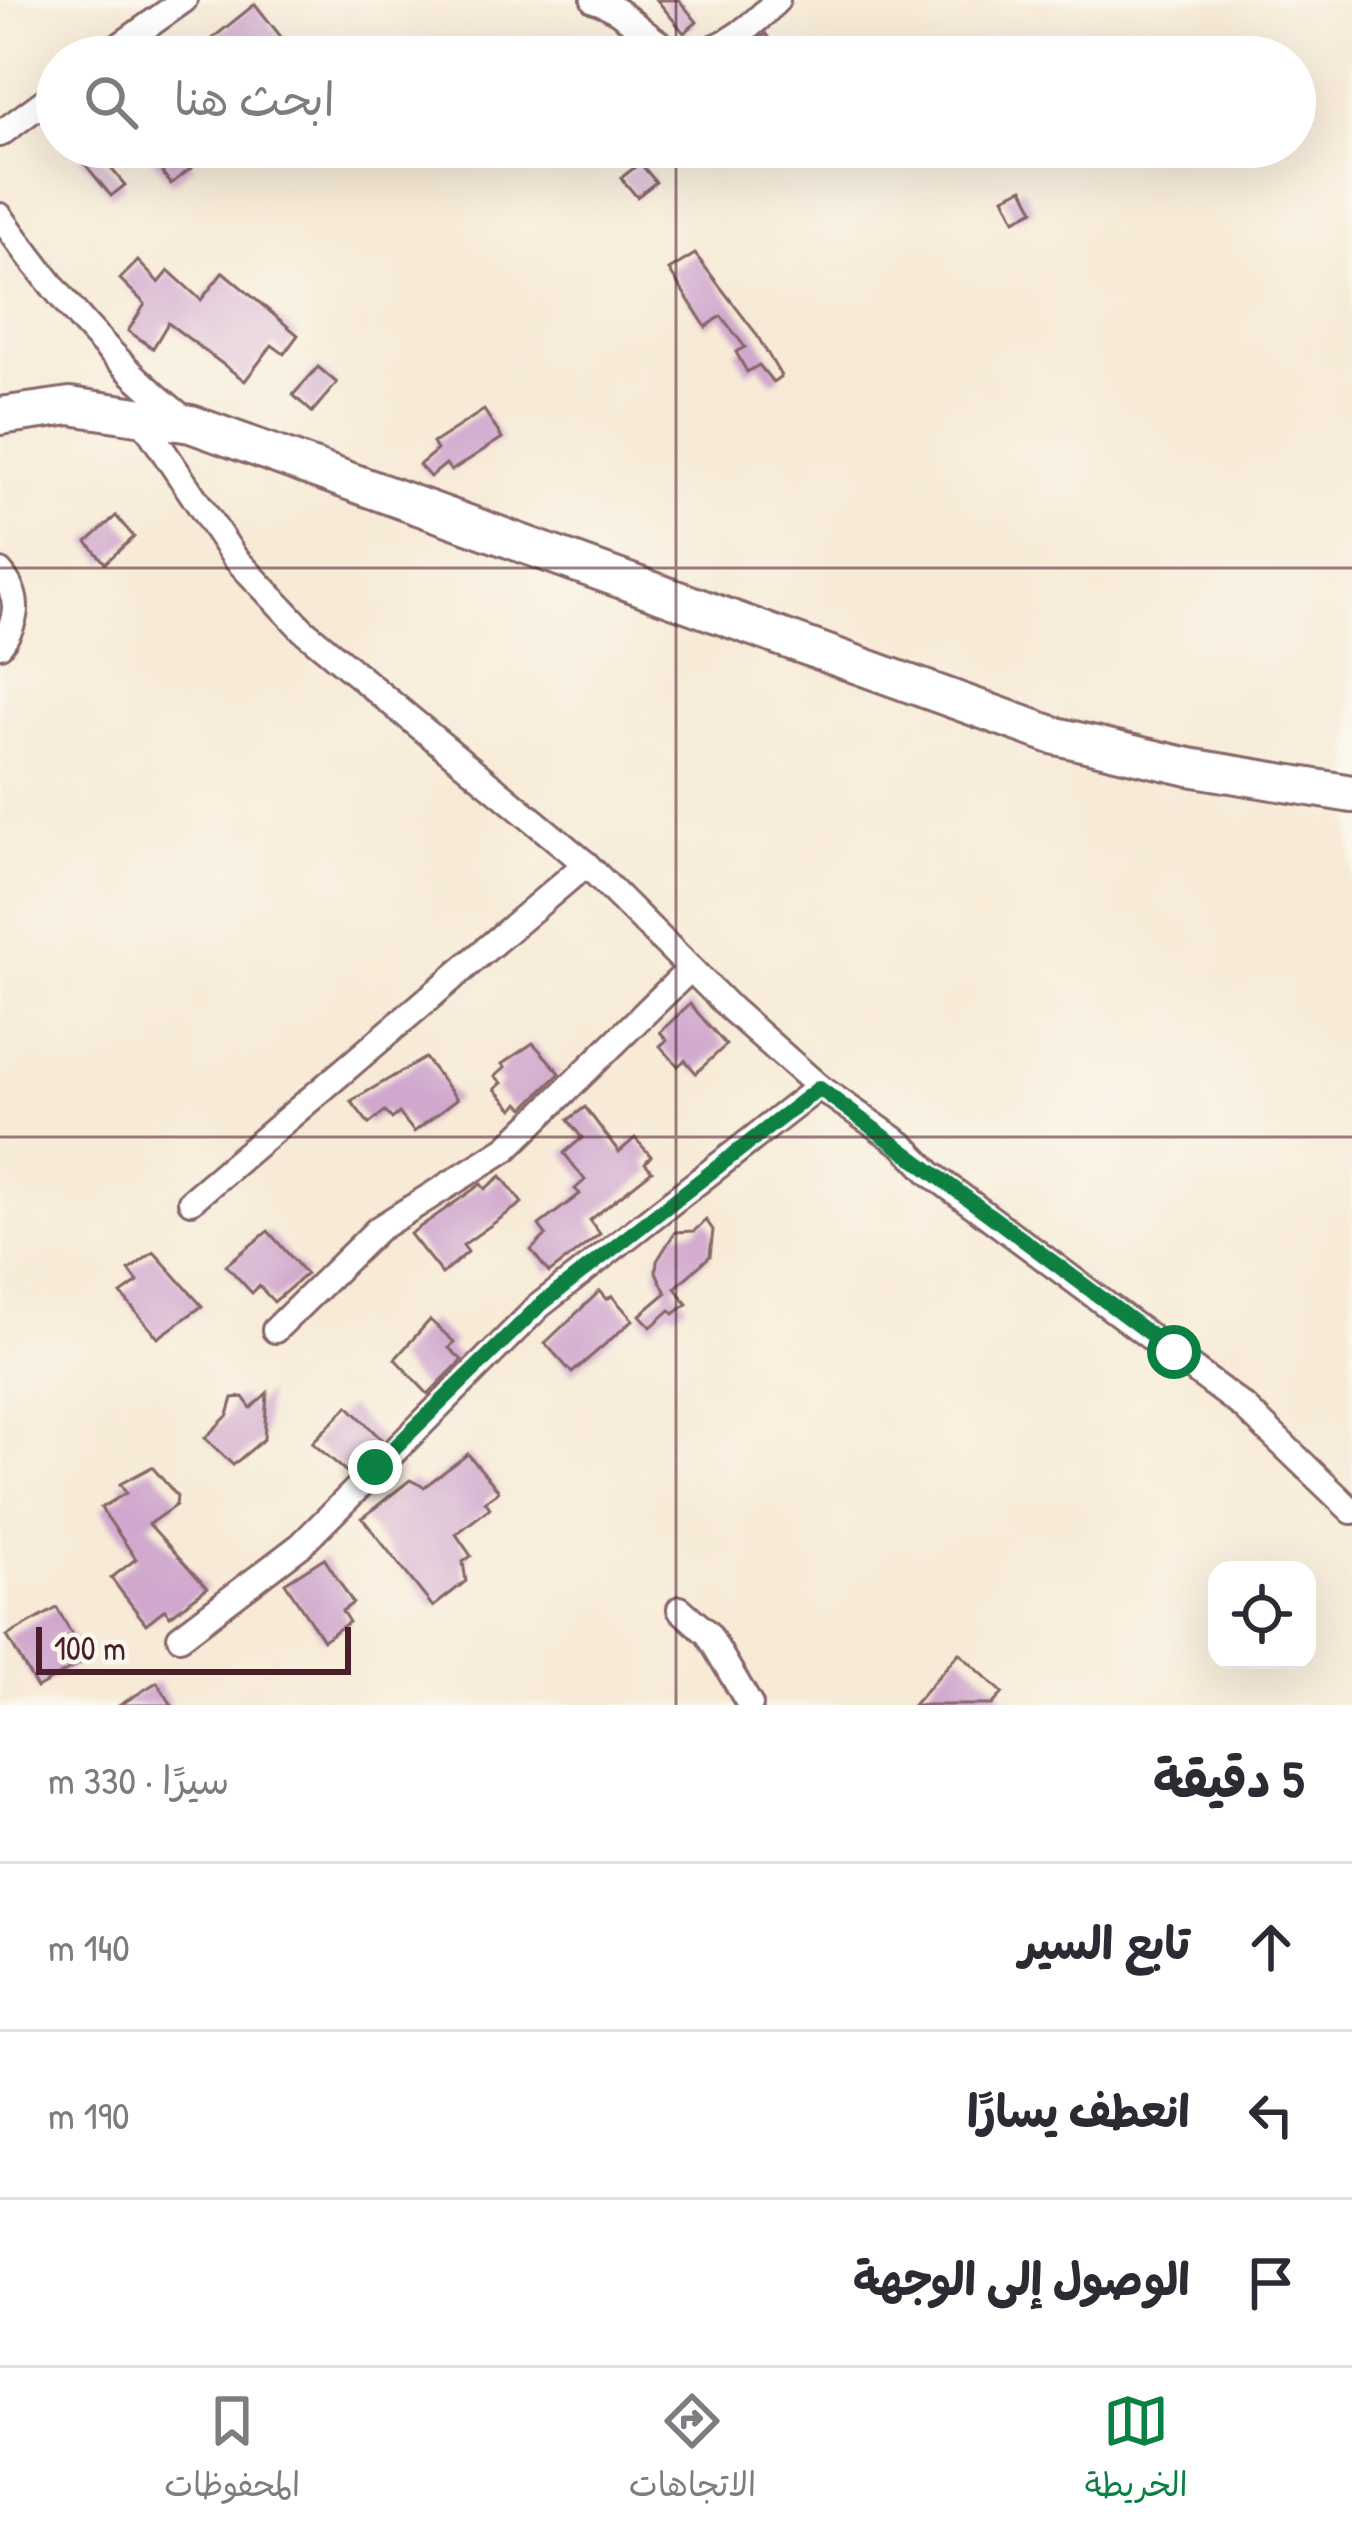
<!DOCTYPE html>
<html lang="ar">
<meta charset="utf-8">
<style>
:root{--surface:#fff;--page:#f7f7f7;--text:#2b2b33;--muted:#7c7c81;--line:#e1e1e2;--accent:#0b8043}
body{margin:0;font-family:"Patrick Hand","Playpen Sans Arabic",sans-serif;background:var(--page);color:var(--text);direction:rtl}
.controls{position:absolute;right:36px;bottom:36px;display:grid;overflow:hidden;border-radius:24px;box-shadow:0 12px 48px #0002}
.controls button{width:108px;height:108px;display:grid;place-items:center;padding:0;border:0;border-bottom:3px solid var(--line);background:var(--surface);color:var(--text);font:60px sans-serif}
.scale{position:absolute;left:36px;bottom:30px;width:315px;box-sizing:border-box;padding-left:12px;border:6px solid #4a1f2b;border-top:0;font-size:33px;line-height:42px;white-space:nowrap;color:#4a1f2b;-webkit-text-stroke:9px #fbf7ec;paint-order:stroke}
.stop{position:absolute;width:36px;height:36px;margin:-27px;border:9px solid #0b8043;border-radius:50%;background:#fff}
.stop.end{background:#0b8043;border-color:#fff;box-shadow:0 3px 12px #0008}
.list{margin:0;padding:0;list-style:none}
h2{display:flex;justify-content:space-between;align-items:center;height:156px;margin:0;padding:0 48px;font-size:51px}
h2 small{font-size:39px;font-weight:400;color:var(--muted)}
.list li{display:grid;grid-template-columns:78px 1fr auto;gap:36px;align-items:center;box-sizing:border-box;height:168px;padding:0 48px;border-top:3px solid var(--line)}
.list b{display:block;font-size:45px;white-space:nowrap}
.list em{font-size:39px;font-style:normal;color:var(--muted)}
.icon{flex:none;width:66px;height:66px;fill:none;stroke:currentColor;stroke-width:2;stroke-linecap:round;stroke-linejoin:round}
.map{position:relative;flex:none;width:1352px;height:1705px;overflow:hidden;direction:ltr}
.search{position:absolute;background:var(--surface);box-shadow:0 12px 48px #0002;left:36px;right:36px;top:36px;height:132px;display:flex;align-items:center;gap:30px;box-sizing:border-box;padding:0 42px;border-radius:66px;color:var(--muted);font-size:45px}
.sheet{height:660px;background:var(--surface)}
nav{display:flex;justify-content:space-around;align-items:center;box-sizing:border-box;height:168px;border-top:3px solid var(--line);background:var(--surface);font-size:33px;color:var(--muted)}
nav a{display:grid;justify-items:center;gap:6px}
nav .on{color:var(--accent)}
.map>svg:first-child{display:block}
.building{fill:#d0a8ce}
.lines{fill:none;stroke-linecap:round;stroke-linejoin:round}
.street-casing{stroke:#876667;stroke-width:30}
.secondary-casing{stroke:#876667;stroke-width:42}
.street{stroke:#fff;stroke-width:24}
.secondary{stroke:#fff;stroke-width:36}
.route{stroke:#0b8043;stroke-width:15}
.grid{fill:none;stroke:#4a1f2b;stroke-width:3;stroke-opacity:0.55}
</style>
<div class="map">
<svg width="1352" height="1705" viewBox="0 0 1352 1705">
<rect width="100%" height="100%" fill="#fbf7ec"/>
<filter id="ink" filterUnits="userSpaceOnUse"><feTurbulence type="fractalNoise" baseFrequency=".00833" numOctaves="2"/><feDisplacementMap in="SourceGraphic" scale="24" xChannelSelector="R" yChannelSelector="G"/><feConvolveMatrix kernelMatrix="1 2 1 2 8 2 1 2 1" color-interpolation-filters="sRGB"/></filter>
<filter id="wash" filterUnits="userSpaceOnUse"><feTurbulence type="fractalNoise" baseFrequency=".004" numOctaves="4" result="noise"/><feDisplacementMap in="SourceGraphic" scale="48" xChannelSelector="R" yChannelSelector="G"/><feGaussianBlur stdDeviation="2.7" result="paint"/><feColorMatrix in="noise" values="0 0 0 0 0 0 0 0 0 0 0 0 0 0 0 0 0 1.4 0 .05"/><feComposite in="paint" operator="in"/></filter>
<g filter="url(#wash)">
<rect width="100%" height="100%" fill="#f7ead6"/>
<g id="blocks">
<g class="building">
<polygon points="657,0 679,0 697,22 684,33"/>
<polygon points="255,4 297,57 189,57"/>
<polygon points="766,34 782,57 745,57 742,52"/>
<polygon points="93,147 125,185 111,196 80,158"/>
<polygon points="143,147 178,147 194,166 171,184"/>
<polygon points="640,163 656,182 637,197 621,178"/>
<polygon points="1023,188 1034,210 1015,220 1004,197"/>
<polygon points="695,254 755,332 781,376 773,382 759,365 747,372 736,352 745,347 721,316 706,327 669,270"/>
<polygon points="138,261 159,283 169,271 201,300 223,272 298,335 284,354 272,345 245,381 168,323 153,348 128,331 145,304 120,279"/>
<polygon points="318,367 337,383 312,412 293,395"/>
<polygon points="484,410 502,438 451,471 446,464 430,477 419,465 437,450 433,443"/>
<polygon points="116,516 134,537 105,563 87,542"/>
<polygon points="690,1004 726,1045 696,1073 685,1060 678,1066 660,1046 667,1040 660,1032"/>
<polygon points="533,1043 560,1073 524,1108 519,1103 513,1109 495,1089 502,1083 495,1076 505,1067 502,1064"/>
<polygon points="425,1058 457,1099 414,1132 399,1113 392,1119 385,1111 369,1124 351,1101"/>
<polygon points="585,1107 619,1152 635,1138 651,1156 645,1163 652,1171 590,1220 600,1234 549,1273 531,1250 546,1235 539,1225 580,1194 575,1189 585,1180 564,1153 582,1138 568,1120"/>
<polygon points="501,1176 522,1203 463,1245 468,1252 442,1274 410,1234 481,1184 485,1189"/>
<polygon points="706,1220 713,1230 710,1256 675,1288 687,1304 674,1314 670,1310 651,1327 640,1315 666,1293 656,1272 657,1261 675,1232 694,1231"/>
<polygon points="268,1231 306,1274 274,1302 259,1286 252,1293 226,1265"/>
<polygon points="154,1252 202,1306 158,1338 121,1294 138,1282 129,1270"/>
<polygon points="600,1291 607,1299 612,1296 633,1320 572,1373 545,1343"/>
<polygon points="430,1320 454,1342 449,1348 462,1360 428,1394 395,1359"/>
<polygon points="267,1393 264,1439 233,1465 205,1438 228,1415 233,1398 243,1397 251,1408"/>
<polygon points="348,1406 382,1440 349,1474 312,1443"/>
<polygon points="468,1454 499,1491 485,1501 490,1508 456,1534 471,1556 463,1562 466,1581 433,1607 362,1518 410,1480 424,1487"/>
<polygon points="152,1467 177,1496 176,1505 149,1524 207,1588 170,1616 165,1609 146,1624 111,1578 136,1559 101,1508 126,1493 120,1484"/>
<polygon points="324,1558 353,1603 342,1611 349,1622 323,1640 285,1583"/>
<polygon points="57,1608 86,1660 37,1688 7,1636"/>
<polygon points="959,1653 1003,1693 992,1705 913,1705"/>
<polygon points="157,1682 172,1705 120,1705"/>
</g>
</g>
</g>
<g filter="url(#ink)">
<use href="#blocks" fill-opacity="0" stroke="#876667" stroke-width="3"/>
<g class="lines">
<defs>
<g id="street">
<path d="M594,0c30,9 47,34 73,48 40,19 85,-21 110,-48"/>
<polyline points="104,57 184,0"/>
<polyline points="0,134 57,92"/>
<path d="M0,216c54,76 111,145 184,203"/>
<polyline points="139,415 235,558 303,630 586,864 731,1009 819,1087 903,1145 930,1173 1244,1407 1352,1511"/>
<path d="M0,572c21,25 19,47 0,73"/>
<polyline points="191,1201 586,864"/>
<polyline points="275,1330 378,1229 507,1148 690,969"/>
<polyline points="680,1609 708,1634 750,1705"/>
<polyline points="180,1637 301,1545 539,1306 819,1087"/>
</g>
<polyline id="secondary" points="0,416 70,406 191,424 1052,735 1189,767 1352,794"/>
</defs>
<use href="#street" class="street-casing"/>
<use href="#secondary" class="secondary-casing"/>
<use href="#street" class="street"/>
<use href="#secondary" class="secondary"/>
</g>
</g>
<g class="lines" filter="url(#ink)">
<polyline class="route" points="375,1467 539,1306 819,1088 1174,1352"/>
</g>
<path class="grid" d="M676,0v57M676,147v1558M0,568h1352M0,1137h1352"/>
</svg>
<div class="controls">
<button><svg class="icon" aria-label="locate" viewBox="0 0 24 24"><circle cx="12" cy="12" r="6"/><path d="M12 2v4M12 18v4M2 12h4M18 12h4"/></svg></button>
</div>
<div class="scale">100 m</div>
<div class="stop" style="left:1174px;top:1352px"></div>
<div class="stop end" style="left:375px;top:1467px"></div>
<div class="search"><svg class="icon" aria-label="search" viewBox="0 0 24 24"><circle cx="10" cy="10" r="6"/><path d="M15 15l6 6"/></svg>ابحث هنا</div>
</div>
<section class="sheet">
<h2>5 دقيقة<small>سيرًا · 330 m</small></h2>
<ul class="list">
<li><svg class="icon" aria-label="ahead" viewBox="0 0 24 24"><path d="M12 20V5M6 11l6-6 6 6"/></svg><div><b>تابع السير</b></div><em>140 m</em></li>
<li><svg class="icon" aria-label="left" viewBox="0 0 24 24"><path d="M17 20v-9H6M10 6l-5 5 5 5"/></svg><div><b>انعطف يسارًا</b></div><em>190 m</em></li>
<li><svg class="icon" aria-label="arrive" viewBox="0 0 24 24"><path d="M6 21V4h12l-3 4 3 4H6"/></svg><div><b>الوصول إلى الوجهة</b></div></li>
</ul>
</section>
<nav>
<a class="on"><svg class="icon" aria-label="map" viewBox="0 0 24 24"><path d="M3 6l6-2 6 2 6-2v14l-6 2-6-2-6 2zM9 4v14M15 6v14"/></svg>الخريطة</a>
<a><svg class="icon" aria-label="directions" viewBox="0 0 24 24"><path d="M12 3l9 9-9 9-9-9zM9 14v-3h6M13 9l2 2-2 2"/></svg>الاتجاهات</a>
<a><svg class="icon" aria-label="saved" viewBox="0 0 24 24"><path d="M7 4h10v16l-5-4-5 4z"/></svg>المحفوظات</a>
</nav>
